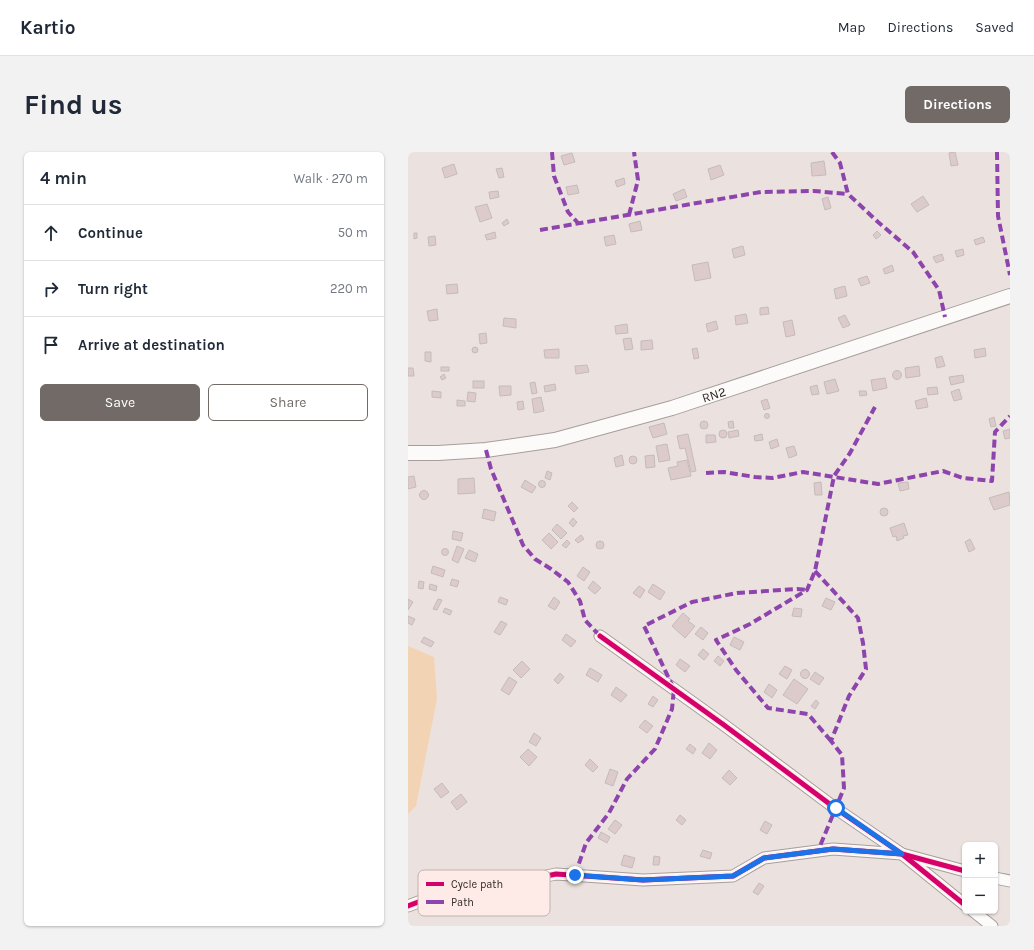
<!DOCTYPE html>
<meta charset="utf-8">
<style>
:root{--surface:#fff;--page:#f2f2f3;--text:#1f2937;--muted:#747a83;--line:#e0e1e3;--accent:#716a67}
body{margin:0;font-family:Karla,sans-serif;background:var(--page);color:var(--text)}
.controls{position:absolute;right:12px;bottom:12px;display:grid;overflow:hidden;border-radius:6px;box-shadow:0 1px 3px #0004}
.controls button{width:36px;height:36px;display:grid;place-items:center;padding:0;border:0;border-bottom:1px solid var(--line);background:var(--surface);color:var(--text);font:20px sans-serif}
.stop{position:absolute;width:12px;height:12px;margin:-9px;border:3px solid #1a73e8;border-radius:50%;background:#fff}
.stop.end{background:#1a73e8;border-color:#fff;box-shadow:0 1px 4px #0008}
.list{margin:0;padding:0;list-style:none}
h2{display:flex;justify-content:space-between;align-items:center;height:52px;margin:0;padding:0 16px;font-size:17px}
h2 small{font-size:13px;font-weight:400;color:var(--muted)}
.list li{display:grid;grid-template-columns:26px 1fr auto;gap:12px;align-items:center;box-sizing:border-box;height:56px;padding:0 16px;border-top:1px solid var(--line)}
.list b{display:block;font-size:15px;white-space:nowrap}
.list em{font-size:13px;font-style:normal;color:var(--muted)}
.actions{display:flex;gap:8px;padding:12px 16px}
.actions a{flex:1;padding:9px 0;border:1px solid var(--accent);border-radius:6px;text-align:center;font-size:14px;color:var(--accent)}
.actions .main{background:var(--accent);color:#fff}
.icon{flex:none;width:22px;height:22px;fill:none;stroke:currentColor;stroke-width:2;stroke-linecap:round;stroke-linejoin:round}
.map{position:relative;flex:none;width:602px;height:774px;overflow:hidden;border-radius:6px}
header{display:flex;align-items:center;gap:24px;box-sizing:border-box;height:56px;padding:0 20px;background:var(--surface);border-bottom:1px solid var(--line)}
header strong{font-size:19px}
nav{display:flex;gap:22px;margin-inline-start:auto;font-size:14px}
.intro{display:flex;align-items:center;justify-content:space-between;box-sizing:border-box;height:96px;padding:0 24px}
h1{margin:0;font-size:28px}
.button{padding:10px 18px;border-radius:6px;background:var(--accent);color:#fff;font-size:14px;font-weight:700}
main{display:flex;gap:24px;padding:0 24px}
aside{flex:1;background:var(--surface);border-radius:6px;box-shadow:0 1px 3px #0004}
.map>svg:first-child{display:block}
.green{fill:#f2d4b5}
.building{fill:#ddcbcb;stroke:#c3bcbb}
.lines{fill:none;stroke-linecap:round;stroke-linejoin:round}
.minor-casing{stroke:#a59e9c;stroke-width:13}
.major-casing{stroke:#a59e9c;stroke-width:16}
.minor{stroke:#fcfbfa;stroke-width:11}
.major{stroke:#fcfbfa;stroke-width:14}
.quiet{stroke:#8e44ad;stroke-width:4;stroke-dasharray:8 4;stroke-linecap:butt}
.cycleway-casing{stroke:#feebe7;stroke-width:8}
.cycleway{stroke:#d6006c;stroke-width:5}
.route{stroke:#1a73e8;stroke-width:5}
.labels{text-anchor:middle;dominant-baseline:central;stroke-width:3;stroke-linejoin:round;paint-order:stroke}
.street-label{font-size:13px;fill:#302927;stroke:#feebe7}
.key{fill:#feebe7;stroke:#c0b1ad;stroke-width:1}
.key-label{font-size:11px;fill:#302927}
</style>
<header>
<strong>Kartio</strong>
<nav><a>Map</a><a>Directions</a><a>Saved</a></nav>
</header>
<div class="intro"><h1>Find us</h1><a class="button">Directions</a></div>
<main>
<aside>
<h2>4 min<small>Walk · 270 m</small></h2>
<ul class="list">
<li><svg class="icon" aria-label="ahead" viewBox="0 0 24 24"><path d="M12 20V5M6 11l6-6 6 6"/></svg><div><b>Continue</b></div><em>50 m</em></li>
<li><svg class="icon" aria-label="right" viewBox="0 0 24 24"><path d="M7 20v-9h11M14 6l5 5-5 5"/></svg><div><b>Turn right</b></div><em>220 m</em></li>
<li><svg class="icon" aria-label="arrive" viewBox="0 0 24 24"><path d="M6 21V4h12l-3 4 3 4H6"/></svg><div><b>Arrive at destination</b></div></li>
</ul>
<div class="actions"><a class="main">Save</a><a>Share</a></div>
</aside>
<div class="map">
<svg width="602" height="774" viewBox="0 0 602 774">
<rect width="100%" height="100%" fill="#ebe2df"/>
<polygon class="green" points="0,494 26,505 29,547 8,654 0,662"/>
<g class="building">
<polygon points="547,0 550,13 543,14 541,1"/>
<polygon points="164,1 167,10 156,13 153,4"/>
<polygon points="416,9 418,23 404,24 403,11"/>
<polygon points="46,12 49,22 37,26 34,16"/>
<polygon points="312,13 316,23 303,28 300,17"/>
<polygon points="94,16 96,25 91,26 88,17"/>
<polygon points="216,26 217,32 209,35 207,29"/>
<polygon points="169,33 171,41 160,43 158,35"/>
<polygon points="276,37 279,45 268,49 265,42"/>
<polygon points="90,39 91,45 82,47 81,40"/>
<polygon points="515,44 521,53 509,60 503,52"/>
<polygon points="420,45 423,56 417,58 414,47"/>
<polygon points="79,52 84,66 72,70 67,55"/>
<polygon points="99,67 101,71 96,74 94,71"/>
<polygon points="232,69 234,78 223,80 221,72"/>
<polygon points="469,79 473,83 468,87 465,83"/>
<polygon points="87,80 88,86 79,88 77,83"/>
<polygon points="6,81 9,81 9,86 6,87"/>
<polygon points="206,83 208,92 198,94 196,85"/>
<polygon points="27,84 28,93 21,94 20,85"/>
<polygon points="575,85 577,90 568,93 566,88"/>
<polygon points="335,94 337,103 326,106 324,97"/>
<polygon points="555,97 556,103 549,105 547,99"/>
<polygon points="534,102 536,108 528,111 525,105"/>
<polygon points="300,110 303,126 287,129 284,113"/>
<polygon points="484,113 486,119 477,122 475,117"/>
<polygon points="459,124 462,131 453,134 450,127"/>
<polygon points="49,132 50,141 39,142 38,133"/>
<polygon points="437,134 439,144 428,147 426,137"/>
<polygon points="360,155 361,162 352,163 352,156"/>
<polygon points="29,157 30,168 21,169 19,159"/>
<polygon points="338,162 340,171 328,173 327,164"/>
<polygon points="437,163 442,173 435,176 430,166"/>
<polygon points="96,166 108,167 108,176 95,174"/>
<polygon points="384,168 387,183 378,185 375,170"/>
<polygon points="308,169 310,177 300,180 298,172"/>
<polygon points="219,172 220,181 208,182 207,174"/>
<polygon points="78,181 79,191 72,192 71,182"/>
<polygon points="223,186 225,197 217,198 215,187"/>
<polygon points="244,188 245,197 233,198 233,189"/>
<circle cx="67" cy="198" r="3"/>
<polygon points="289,196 291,206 286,207 284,197"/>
<polygon points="577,196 578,204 567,206 566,198"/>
<polygon points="151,197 151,206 137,206 136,198"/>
<polygon points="17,200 23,200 23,210 17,209"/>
<polygon points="534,204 537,214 529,216 527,206"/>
<polygon points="179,213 181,220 168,222 167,214"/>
<polygon points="511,214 512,224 498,226 497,216"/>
<rect x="33" y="215" width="8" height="4"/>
<polygon points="0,216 5,216 6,224 0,224"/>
<circle cx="489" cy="223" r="4.5"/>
<polygon points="36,222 38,226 34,228 32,225"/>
<polygon points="555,223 556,230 543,233 541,225"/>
<polygon points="477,226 479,236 465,239 463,228"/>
<polygon points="427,227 431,239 419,242 416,230"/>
<rect x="65" y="229" width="11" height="7"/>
<polygon points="127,230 129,241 124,242 122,231"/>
<polygon points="147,232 148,238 137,240 136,234"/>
<polygon points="409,233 411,242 404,243 402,235"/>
<polygon points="91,234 103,234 103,243 92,244"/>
<polygon points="529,235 530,242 520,243 519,236"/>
<polygon points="551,237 554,247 546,249 543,240"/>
<polygon points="24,239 33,240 33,246 24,245"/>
<polygon points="451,239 458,239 459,243 452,244"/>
<polygon points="60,240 68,241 67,250 59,249"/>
<polygon points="133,245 136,259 126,261 124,247"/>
<polygon points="518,246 520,255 509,257 507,249"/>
<polygon points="359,247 362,256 356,258 353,249"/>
<polygon points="49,248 57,249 57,254 49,254"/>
<polygon points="115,249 116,257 110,258 109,250"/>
<circle cx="359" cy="264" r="2.5"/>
<polygon points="586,265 588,274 583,275 581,267"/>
<polygon points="325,269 326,276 321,276 320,270"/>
<circle cx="296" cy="273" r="4"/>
<polygon points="256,271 259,282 245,286 241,275"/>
<polygon points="602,277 602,286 597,287 595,279"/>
<circle cx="315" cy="282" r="4"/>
<polygon points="330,278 331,284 321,286 320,280"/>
<polygon points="280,282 288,319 283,320 277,296 272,297 269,284"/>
<polygon points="354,282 355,288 347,289 346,284"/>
<polygon points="298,283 307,283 308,290 298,291"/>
<polygon points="369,287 371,294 363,297 361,290"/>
<polygon points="259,292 262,308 251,310 248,294"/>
<polygon points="386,294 389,303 381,306 378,296"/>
<polygon points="214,303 216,313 208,315 206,306"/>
<polygon points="246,303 247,315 238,316 237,304"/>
<circle cx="225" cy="308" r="4"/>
<polygon points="279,308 283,324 263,328 260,316 270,314 269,310"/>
<polygon points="139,319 144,321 142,328 137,326"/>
<polygon points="6,324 8,335 0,337 0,325"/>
<polygon points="66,326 67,341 50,342 50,327"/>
<polygon points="117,328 128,335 124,341 113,335"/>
<circle cx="134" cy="332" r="3.5"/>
<polygon points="413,330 414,343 407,343 406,331"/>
<polygon points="500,330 501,337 492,339 490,331"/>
<circle cx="16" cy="343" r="4.5"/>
<polygon points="601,340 602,353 586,358 581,346"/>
<polygon points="164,350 170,356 166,360 160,354"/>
<circle cx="476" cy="360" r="4"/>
<polygon points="76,357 88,360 86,369 74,366"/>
<polygon points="165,366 169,370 165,375 161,371"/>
<polygon points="496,371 500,383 495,384 496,386 489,389 488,384 485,385 482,376"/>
<polygon points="149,372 159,381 153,387 144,378"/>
<polygon points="45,379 55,381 53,389 44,387"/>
<polygon points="141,381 150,390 143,397 134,388"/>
<polygon points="173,383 176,387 170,391 167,388"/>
<polygon points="562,387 567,397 561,400 557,390"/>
<polygon points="159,388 162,391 158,396 154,393"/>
<circle cx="192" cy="393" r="4"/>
<polygon points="49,394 56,397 50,411 44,408"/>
<circle cx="37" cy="400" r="3.5"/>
<polygon points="61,398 70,402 67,410 57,406"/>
<polygon points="25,414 37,418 35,425 23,421"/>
<polygon points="175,415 182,420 176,429 169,424"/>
<polygon points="44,427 51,429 49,435 42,433"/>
<polygon points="11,429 16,430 15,437 10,436"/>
<polygon points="185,429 193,436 187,442 180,436"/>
<polygon points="22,432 29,434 28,439 21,437"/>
<polygon points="245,432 257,440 252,448 240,440"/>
<polygon points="231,434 237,438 232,446 225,441"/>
<polygon points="92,445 100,448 98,453 90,450"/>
<polygon points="146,445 152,450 147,458 140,454"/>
<polygon points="418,446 427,450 423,458 414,454"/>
<polygon points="0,447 5,450 0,458"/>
<polygon points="30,447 34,448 29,458 25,457"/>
<polygon points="37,456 44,459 42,463 35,460"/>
<polygon points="386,456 394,457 393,465 384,464"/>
<polygon points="275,461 282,467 280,469 287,474 277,486 264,474"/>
<polygon points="0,464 7,467 4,473 0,471"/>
<polygon points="93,469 99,472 92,483 86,480"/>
<polygon points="293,475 300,481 295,488 287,482"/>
<polygon points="158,482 168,489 163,495 154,488"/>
<polygon points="16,485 26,490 23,495 13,490"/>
<polygon points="326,485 336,490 332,498 322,493"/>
<polygon points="295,497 301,502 296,508 290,503"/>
<polygon points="310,504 316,509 312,514 306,509"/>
<polygon points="272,507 282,514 277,520 268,513"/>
<polygon points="114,509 122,517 113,526 105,518"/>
<polygon points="377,514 384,518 379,527 371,522"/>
<polygon points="182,516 194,523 190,530 178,523"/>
<circle cx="397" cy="522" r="4.5"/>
<polygon points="407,520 416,526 411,533 402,527"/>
<polygon points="152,521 156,525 150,532 146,528"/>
<polygon points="101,525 109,530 101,543 93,538"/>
<polygon points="386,527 400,537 389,552 375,543"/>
<polygon points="361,532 369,538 364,546 356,540"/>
<polygon points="208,535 219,543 213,550 203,543"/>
<polygon points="245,544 250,548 245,555 240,552"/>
<polygon points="408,548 411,551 407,557 403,554"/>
<polygon points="237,568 245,574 239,581 231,575"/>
<polygon points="126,581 133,586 128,594 121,590"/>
<polygon points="301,591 309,598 302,607 294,601"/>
<polygon points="282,592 288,597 285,602 278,597"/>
<polygon points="120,597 129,605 121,614 112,605"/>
<polygon points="182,607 190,615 185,620 177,613"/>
<polygon points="202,617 210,620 205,634 197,631"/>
<polygon points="321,618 329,626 322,633 314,626"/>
<polygon points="34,631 41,640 33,646 26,637"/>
<polygon points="53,642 59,650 49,658 43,650"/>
<polygon points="272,663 278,668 274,673 268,668"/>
<polygon points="207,668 214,673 207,682 200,677"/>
<polygon points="357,669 364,673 359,682 352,678"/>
<polygon points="193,680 202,685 199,691 190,686"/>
<polygon points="295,698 304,701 302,707 292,704"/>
<polygon points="216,703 227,706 224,716 213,713"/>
<polygon points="246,704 252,705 251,713 245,713"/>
<polygon points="351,731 356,734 350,743 345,740"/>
</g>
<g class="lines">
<defs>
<g id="minor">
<polyline points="192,484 316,573 427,656 494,702 557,753"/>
<polyline points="587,726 602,729"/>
<polyline points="0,754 34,741 87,734 106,737 124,727 148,722 235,728 325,724 356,706 425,697 494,702 557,719"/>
<polyline points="565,759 584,774"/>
</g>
<g id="major">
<path id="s1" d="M0,301h30l48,-3 69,-10 117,-32 338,-112"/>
</g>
</defs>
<use href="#minor" class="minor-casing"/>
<use href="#major" class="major-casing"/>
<use href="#minor" class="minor"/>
<use href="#major" class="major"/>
<g class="quiet">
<polyline points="144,0 146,24 160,60 170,71"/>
<polyline points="424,0 432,11 440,42 470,70 505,100 531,138 537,165"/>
<polyline points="589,0 590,64 602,123"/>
<polyline points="221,63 230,28 226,0"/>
<polyline points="132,78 353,40 406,39 440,42"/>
<polyline points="78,298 83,317 115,393 127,407 143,417 160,430 172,449 177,468 192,484"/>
<polyline points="298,321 316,320 347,325 364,326 395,320 470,332 535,319 555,326 584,329 587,280 602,264"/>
<polyline points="407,419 450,466 455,491 458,517 441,544 423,589 434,603 436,636 410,699"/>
<polyline points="423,589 400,562 360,556 328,518 308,488 342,472 399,438 407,419 426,324 442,301 467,255"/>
<polyline points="167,723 178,691 201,661 219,627 247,597 264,557 266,537 236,474 284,450 329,441 389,437 399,438"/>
</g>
<defs>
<g id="cycleway">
<polyline points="192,484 316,573 427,656 494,702 557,753"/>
<polyline points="0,754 34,741 87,734 106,737 124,727 148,722 235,728 325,724 356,706 425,697 494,702 557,719"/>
</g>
</defs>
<use href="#cycleway" class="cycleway-casing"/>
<use href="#cycleway" class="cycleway"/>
</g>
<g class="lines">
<polyline class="route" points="167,723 235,728 325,724 356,706 425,697 494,702 428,656"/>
</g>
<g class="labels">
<g class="street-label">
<text stroke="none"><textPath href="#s1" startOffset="313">RN2</textPath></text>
</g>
</g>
<rect x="10" y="718" width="132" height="46" rx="6" class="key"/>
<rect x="18" y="730" width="18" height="4" fill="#d6006c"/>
<rect x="18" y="748" width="18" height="4" fill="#8e44ad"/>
<g class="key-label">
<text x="43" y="736">Cycle path</text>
<text x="43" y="754">Path</text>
</g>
</svg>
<div class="controls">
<button>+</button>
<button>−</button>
</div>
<div class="stop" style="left:428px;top:656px"></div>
<div class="stop end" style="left:167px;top:723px"></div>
</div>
</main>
